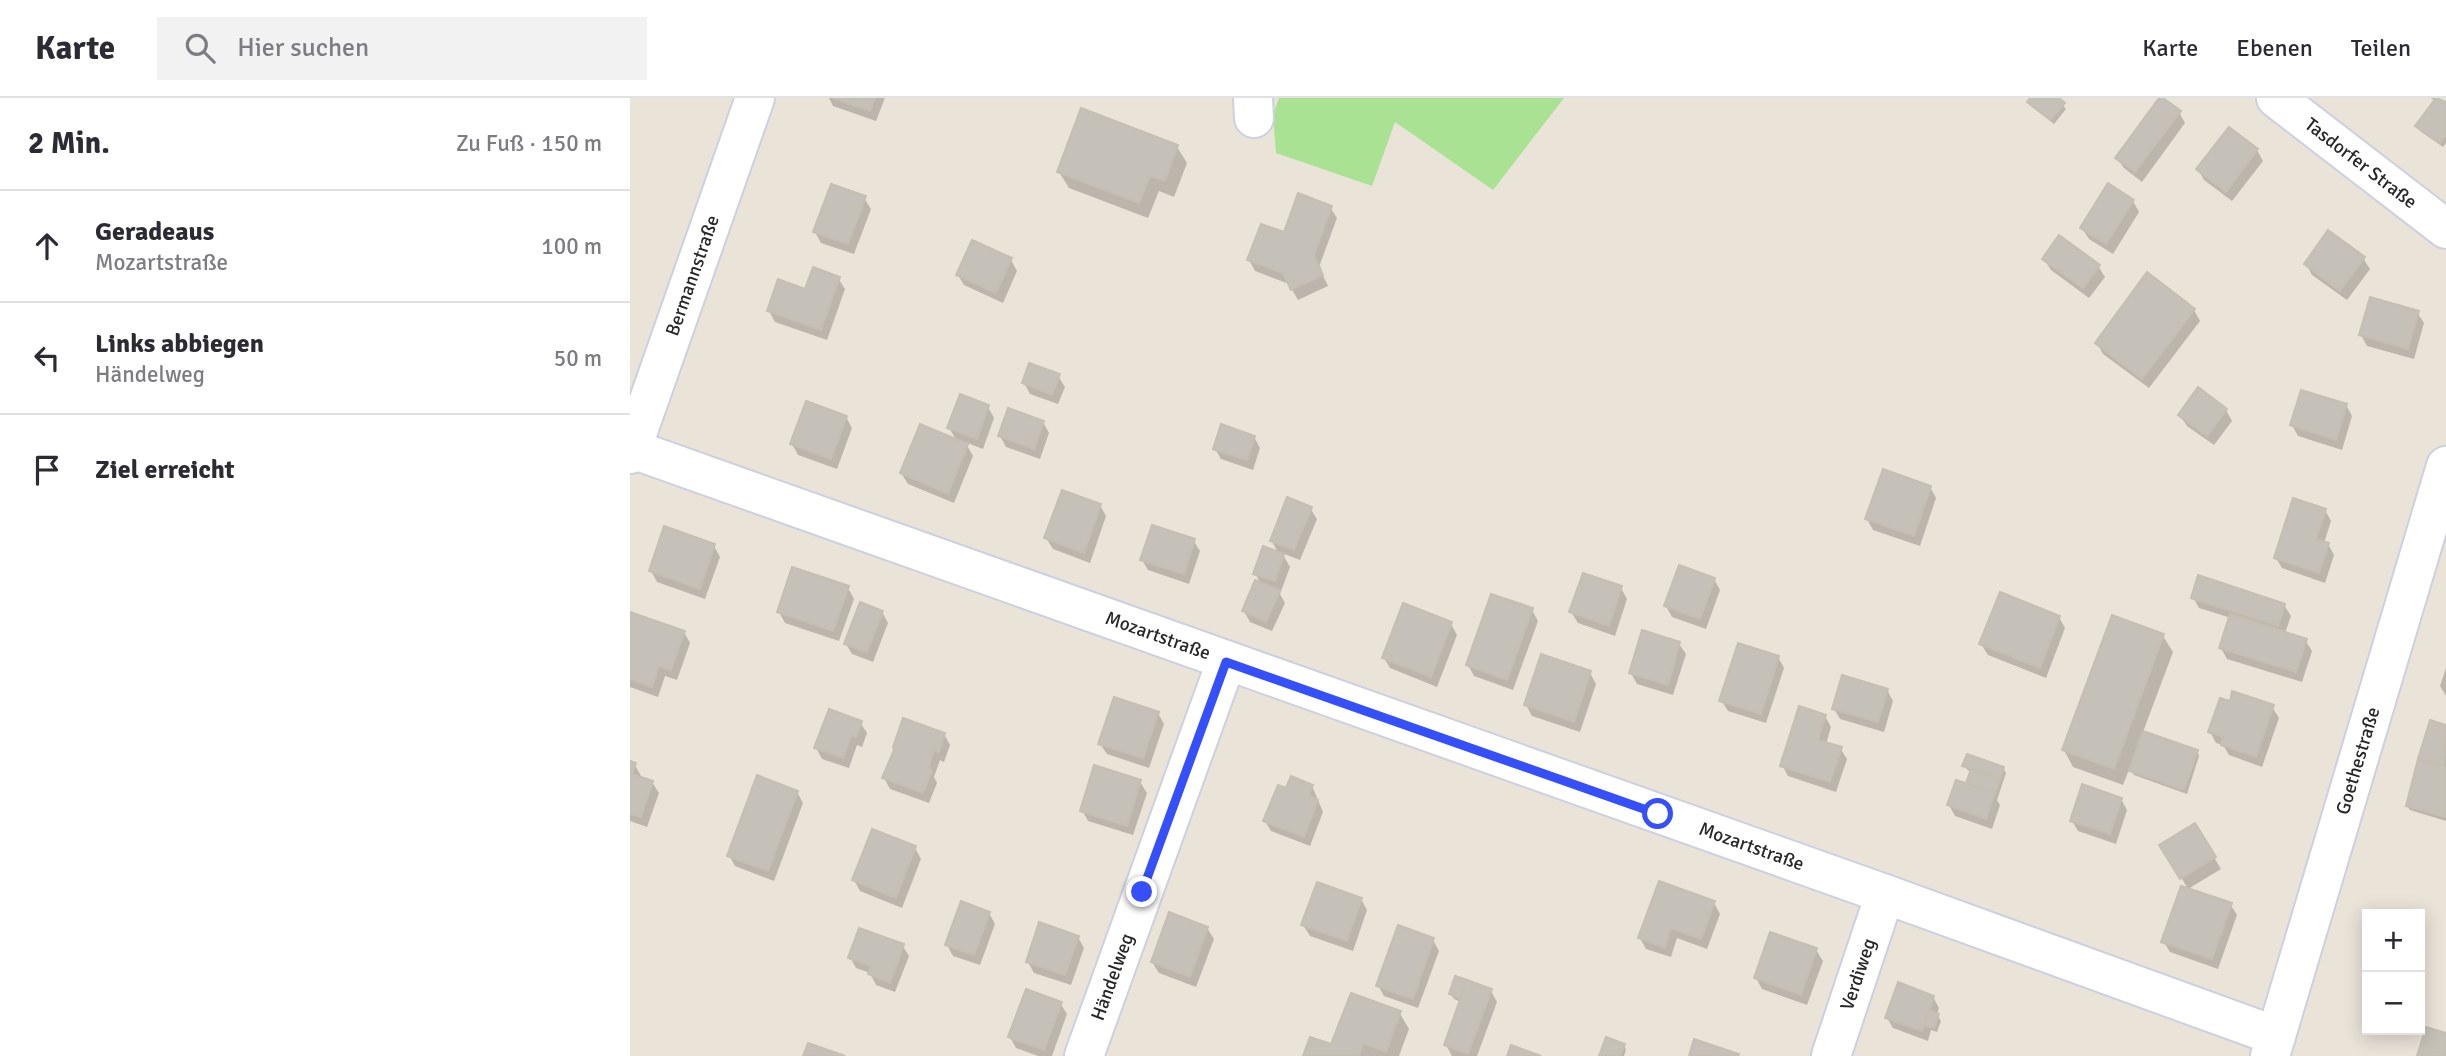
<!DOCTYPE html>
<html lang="de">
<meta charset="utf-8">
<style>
:root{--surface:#fff;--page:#f2f2f3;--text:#2b2b33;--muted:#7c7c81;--line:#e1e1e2}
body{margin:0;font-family:Signika,sans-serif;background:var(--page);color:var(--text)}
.controls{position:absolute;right:21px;bottom:21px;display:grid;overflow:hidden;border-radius:0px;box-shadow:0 4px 18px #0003}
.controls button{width:63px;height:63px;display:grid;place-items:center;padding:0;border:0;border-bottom:2px solid var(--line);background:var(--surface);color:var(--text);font:35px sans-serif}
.stop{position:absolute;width:21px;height:21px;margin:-16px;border:5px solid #354ffa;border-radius:50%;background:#fff}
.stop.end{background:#354ffa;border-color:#fff;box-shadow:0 2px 7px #0008}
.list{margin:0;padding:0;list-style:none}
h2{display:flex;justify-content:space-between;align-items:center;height:91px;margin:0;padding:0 28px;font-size:30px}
h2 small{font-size:23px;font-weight:400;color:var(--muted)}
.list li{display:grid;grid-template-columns:46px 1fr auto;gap:21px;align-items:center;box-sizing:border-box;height:112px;padding:0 28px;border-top:2px solid var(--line)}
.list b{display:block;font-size:26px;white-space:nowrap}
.list p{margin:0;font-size:23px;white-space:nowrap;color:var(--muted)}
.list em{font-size:23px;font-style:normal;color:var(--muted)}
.icon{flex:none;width:38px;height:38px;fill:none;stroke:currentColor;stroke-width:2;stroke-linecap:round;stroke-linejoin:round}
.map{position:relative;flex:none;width:1816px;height:958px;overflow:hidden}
header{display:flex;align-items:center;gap:42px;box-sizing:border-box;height:98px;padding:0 35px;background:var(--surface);border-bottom:2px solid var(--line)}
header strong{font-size:33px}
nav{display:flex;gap:38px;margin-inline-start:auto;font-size:24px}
.search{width:490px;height:63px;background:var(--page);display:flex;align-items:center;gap:18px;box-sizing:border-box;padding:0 24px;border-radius:0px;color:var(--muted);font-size:26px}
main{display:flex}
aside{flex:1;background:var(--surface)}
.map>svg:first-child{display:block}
.green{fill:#aae293}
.shadow{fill:#0003}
.building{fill:#c5c0b8;stroke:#c5bfb2;stroke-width:2}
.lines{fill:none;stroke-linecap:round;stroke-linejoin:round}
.minor-casing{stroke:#cdd0e1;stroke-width:42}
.minor{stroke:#fff;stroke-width:38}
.route{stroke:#354ffa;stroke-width:9}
.labels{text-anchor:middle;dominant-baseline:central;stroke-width:5;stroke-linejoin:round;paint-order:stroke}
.street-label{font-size:19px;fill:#272727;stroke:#fff}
</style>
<header>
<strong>Karte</strong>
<div class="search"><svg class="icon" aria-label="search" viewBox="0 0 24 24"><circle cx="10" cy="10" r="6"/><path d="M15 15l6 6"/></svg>Hier suchen</div>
<nav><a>Karte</a><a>Ebenen</a><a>Teilen</a></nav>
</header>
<main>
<aside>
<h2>2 Min.<small>Zu Fuß · 150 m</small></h2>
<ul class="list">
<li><svg class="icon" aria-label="ahead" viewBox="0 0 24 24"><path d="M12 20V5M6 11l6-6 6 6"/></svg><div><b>Geradeaus</b><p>Mozartstraße</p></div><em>100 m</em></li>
<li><svg class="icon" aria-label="left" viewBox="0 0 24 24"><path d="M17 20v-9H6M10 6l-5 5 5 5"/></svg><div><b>Links abbiegen</b><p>Händelweg</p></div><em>50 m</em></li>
<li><svg class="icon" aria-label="arrive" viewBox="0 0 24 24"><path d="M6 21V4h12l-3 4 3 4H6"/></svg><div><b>Ziel erreicht</b></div></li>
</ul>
</aside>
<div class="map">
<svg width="1816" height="958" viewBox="0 0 1816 958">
<rect width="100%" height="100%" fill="#eae3d8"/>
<polygon class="green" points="649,0 934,0 863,92 765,24 742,88 646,55 643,17"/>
<g class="shadow">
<polygon points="199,0 255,0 246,23 203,8"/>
<polygon points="1402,0 1426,0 1436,11 1424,26 1402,9 1399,5"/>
<polygon points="1801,0 1808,0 1816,6 1816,45 1813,49 1790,33 1787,28 1806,4"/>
<polygon points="1549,14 1555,25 1512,84 1494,70 1487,60"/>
<polygon points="547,49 557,65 544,99 529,93 518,120 439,90 429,74"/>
<polygon points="1627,52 1633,63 1602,103 1574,82 1568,71"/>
<polygon points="234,100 241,111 224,156 191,145 185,134"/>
<polygon points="1503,103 1509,114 1483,156 1459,141 1452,130"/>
<polygon points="700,109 707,120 689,169 698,188 668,202 659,186 625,173 619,162 655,137"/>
<polygon points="1733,160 1740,171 1717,202 1682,177 1676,166"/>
<polygon points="1414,161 1468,168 1475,179 1459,200 1421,172"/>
<polygon points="381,162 387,173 373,205 334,187 328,177"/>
<polygon points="208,180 215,191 197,242 145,224 139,213 176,193"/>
<polygon points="1564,212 1570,223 1519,290 1473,256 1467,245"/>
<polygon points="1787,214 1794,225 1784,261 1737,248 1731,237"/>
<polygon points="428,278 435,289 428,306 400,296 394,285"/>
<polygon points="1716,307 1722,318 1712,352 1668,338 1662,327"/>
<polygon points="358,309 364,320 353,351 335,344 343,358 324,405 278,386 271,375 327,343 319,330"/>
<polygon points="1596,312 1602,323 1584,347 1557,328 1550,317"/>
<polygon points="216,319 222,330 207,371 168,357 162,346"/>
<polygon points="413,324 419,335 410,361 376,349 370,338"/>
<polygon points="624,339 630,350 623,372 591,361 585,351"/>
<polygon points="1300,389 1306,400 1290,448 1243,432 1237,421"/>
<polygon points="470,407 476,418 460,465 423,451 416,440"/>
<polygon points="680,410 687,421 670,462 652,455 660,469 650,496 655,505 642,533 620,524 614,513 631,486 625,475 649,456 641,442"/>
<polygon points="1695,412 1701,423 1694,445 1698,446 1704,457 1695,485 1652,470 1646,460"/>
<polygon points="563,442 570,453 559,486 518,472 512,462"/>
<polygon points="84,448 90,459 75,501 27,484 21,473"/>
<polygon points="1084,481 1090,492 1076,531 1042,519 1036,508"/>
<polygon points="218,490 224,501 209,543 155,525 149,514"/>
<polygon points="991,490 997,501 985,538 948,525 941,514"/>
<polygon points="1563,499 1654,507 1661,518 1655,535 1675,542 1682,553 1672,584 1597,561 1591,550 1601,520 1569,510"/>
<polygon points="902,512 908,523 883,592 844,578 838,567"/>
<polygon points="252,514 258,525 243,564 222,556 216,546"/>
<polygon points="0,516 54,534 60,545 47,582 35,578 28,599 0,589"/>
<polygon points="1429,519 1435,530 1416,580 1358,557 1351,546"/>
<polygon points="821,526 827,537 807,589 760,570 754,560"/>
<polygon points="1533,538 1543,554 1513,634 1567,653 1569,658 1557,696 1504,677 1500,669 1493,687 1443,669 1434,652"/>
<polygon points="1049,546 1056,556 1043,597 1007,586 1001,575"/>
<polygon points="1148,559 1154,570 1136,625 1098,613 1091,602"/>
<polygon points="1816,570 1816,598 1810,588"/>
<polygon points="960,575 966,586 950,634 902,618 896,607"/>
<polygon points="1257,592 1263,603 1254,634 1210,621 1204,611"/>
<polygon points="1642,609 1649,620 1632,669 1599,657 1593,647 1586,645 1580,634"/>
<polygon points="528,615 534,626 519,670 477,656 470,646"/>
<polygon points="1195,618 1201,629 1196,646 1210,650 1217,661 1206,694 1158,678 1152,667"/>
<polygon points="230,624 237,635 232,649 227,647 219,670 192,661 186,650"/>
<polygon points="1801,624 1816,628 1816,723 1780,712 1777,708"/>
<polygon points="314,636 320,647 314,664 310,662 304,679 307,685 299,705 260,691 254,680"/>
<polygon points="0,665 5,667 11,678 10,680 22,684 29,695 17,729 0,723"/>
<polygon points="1334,668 1373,670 1376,675 1367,702 1370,707 1362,731 1325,718 1319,707 1337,687 1341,675"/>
<polygon points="510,684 517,695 503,737 458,723 452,712"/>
<polygon points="682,688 693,714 680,748 641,733 635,723 657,693"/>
<polygon points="167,694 173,705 144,783 105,768 99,757"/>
<polygon points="1491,701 1497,712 1486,746 1448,733 1442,723"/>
<polygon points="1565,727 1591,771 1558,791 1532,747"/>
<polygon points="285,750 291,761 272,810 230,793 224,782"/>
<polygon points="731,801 737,812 723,853 680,838 673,827"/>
<polygon points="1084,805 1090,816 1077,851 1047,840 1041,859 1016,851 1010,840"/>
<polygon points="1600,806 1607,817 1588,871 1540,854 1533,843"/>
<polygon points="359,815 365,826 350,867 323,858 317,847"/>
<polygon points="577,830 584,841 566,889 529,875 522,864"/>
<polygon points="448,839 454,850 441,887 404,875 398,864"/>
<polygon points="803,842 809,853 788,910 754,898 748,887"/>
<polygon points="272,847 279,858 265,894 246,887 240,875 226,870 220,859"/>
<polygon points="1186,852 1193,863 1177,907 1132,891 1126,880"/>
<polygon points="861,893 867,904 847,958 822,958 816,947 831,904 824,901 821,896"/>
<polygon points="1303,899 1309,910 1307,917 1311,923 1307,934 1301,932 1298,943 1263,930 1257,920"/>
<polygon points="430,905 437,916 422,958 408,958 386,950 380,939"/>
<polygon points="769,914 779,931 769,958 675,958 703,948"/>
<polygon points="994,947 996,952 994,958 971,958"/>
</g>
<g class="building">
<polygon points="203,0 245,0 240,13"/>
<polygon points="1400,0 1429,0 1435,5 1421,22 1397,4"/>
<polygon points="1529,0 1533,0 1551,13 1505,74 1485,60"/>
<polygon points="1806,0 1816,4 1816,37 1810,45 1785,28"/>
<polygon points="451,10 548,47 535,83 520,78 509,105 427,74"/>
<polygon points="1599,29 1628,51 1596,94 1566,71"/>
<polygon points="1478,85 1504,102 1476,146 1450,130"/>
<polygon points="201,86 236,98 218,146 183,134"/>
<polygon points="668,95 702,108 684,157 693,177 661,192 653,175 617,162 631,126 654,134"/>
<polygon points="1698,132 1735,159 1710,193 1674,166"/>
<polygon points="1429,137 1470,167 1453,190 1412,161"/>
<polygon points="342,142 382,160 366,195 326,177"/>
<polygon points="183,169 210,179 191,232 137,213 148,181 175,191"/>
<polygon points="1517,174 1565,211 1512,281 1465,245"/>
<polygon points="1740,199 1789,213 1778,251 1729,237"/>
<polygon points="399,265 430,276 422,297 392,285"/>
<polygon points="1568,289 1597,311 1577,338 1548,317"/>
<polygon points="1671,292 1717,306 1706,342 1660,327"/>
<polygon points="330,296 359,307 347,341 317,330"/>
<polygon points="176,303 217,318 201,361 160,346"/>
<polygon points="378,310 414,323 404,351 368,338"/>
<polygon points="290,326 338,346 318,396 270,375"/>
<polygon points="591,326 625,338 617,362 583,351"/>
<polygon points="1253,371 1301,388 1284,438 1235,421"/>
<polygon points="432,392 471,406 454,455 414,440"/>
<polygon points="657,399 682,409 664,452 640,443"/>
<polygon points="1663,400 1696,411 1686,441 1699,445 1689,475 1644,460"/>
<polygon points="522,427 565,441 554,476 510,462"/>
<polygon points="34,428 85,446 70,491 19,473"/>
<polygon points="633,448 654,456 645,483 623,476"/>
<polygon points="1049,467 1085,480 1070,521 1034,508"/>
<polygon points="162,469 219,488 203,533 147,514"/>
<polygon points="953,475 992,488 979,528 939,514"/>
<polygon points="1568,477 1655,506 1648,528 1561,500"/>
<polygon points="625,482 650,492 636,524 612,513"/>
<polygon points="1370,494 1430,518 1410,570 1349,546"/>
<polygon points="861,496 903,510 877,582 836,567"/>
<polygon points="230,504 253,513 237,554 214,546"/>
<polygon points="773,505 822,524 801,579 752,560"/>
<polygon points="0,514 55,533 41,572 29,568 22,589 0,581"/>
<polygon points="1600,516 1677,541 1666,574 1589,550"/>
<polygon points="1482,517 1534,536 1484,671 1432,652"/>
<polygon points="1012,532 1050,544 1038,587 999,575"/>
<polygon points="1108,545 1149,558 1131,616 1089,603"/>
<polygon points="911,556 961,573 944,624 894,607"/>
<polygon points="1212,577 1258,591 1248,624 1202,611"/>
<polygon points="1602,593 1644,607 1626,659 1591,647 1593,639 1578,634 1590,600 1600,603"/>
<polygon points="484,599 529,614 513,660 468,646"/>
<polygon points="1169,608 1196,617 1188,642 1212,649 1200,684 1150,668"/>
<polygon points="199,611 232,623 226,639 221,637 213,660 184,650"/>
<polygon points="273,620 315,635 309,654 304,652 299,667 302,673 293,695 252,680 264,652 263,649"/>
<polygon points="1800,622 1816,627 1814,669 1788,661"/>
<polygon points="1513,633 1568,652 1554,692 1499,673"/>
<polygon points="1337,656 1374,669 1370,681 1332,668"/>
<polygon points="1788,661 1816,669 1816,719 1776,708"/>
<polygon points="0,663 6,665 2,676 23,683 11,719 0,716"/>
<polygon points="464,667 511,682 497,728 450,713"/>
<polygon points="1341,671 1370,681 1365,695 1336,685"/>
<polygon points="127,677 168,693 138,773 97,758"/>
<polygon points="661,678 683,687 679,698 688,702 674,739 633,723 648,687 656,690"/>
<polygon points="1326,682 1365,695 1356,721 1317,707"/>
<polygon points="1452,686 1492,700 1480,736 1440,723"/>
<polygon points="1565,725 1586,759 1550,781 1529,747"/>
<polygon points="242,731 286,748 266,800 222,782"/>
<polygon points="1029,783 1085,803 1071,841 1041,830 1035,850 1008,840"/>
<polygon points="687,784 732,800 717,843 671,827"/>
<polygon points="1551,788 1602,805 1582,861 1531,844"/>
<polygon points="331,803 360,814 344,857 315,847"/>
<polygon points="539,814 578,829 560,879 521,864"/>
<polygon points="409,824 449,838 435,877 396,864"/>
<polygon points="768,827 804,840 783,901 746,888"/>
<polygon points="229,830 274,846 260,885 238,876 241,868 218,860"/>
<polygon points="1140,834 1187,850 1171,897 1124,880"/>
<polygon points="825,878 837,882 831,901 819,896"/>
<polygon points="837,882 862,891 838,956 814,947"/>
<polygon points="1268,884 1304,898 1292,933 1255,920"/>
<polygon points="396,891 432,904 414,952 378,939"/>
<polygon points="721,895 771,913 756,954 733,945 729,958 673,958 680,939 701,946"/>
<polygon points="1299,912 1309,916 1304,930 1294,927"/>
<polygon points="1796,929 1816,935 1816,958 1787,958"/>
<polygon points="976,939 995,946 990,958 969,958"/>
<polygon points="1064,941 1109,956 1108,958 1059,958"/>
<polygon points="178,945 215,958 173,958"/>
<polygon points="881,947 911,958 877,958"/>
</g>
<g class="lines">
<defs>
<g id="minor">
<polyline points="623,0 624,20"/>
<path id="s1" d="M1646,0l170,131"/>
<path id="s2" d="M2,351l1253,445 391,142"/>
<path id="s3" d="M0,356l125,-356"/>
<path id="s4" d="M454,958l142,-394"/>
<path id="s5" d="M1201,958l54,-162"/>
<path id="s6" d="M1640,958l176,-590"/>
</g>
</defs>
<use href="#minor" class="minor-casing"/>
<use href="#minor" class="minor"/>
</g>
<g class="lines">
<polyline class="route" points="512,794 596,564 1028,716"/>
</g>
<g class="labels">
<g class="street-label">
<text stroke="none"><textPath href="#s1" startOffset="107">Tasdorfer Straße</textPath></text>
<text stroke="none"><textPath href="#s3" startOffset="189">Bermannstraße</textPath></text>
<text stroke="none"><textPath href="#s2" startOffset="558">Mozartstraße</textPath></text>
<text stroke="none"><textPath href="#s6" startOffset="308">Goethestraße</textPath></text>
<text stroke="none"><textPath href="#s2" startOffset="1188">Mozartstraße</textPath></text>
<text stroke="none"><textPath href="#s5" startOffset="86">Verdiweg</textPath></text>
<text stroke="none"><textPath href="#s4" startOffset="84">Händelweg</textPath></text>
</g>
</g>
</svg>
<div class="controls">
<button>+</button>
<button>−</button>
</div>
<div class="stop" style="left:1028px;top:716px"></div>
<div class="stop end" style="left:512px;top:794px"></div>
</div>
</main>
